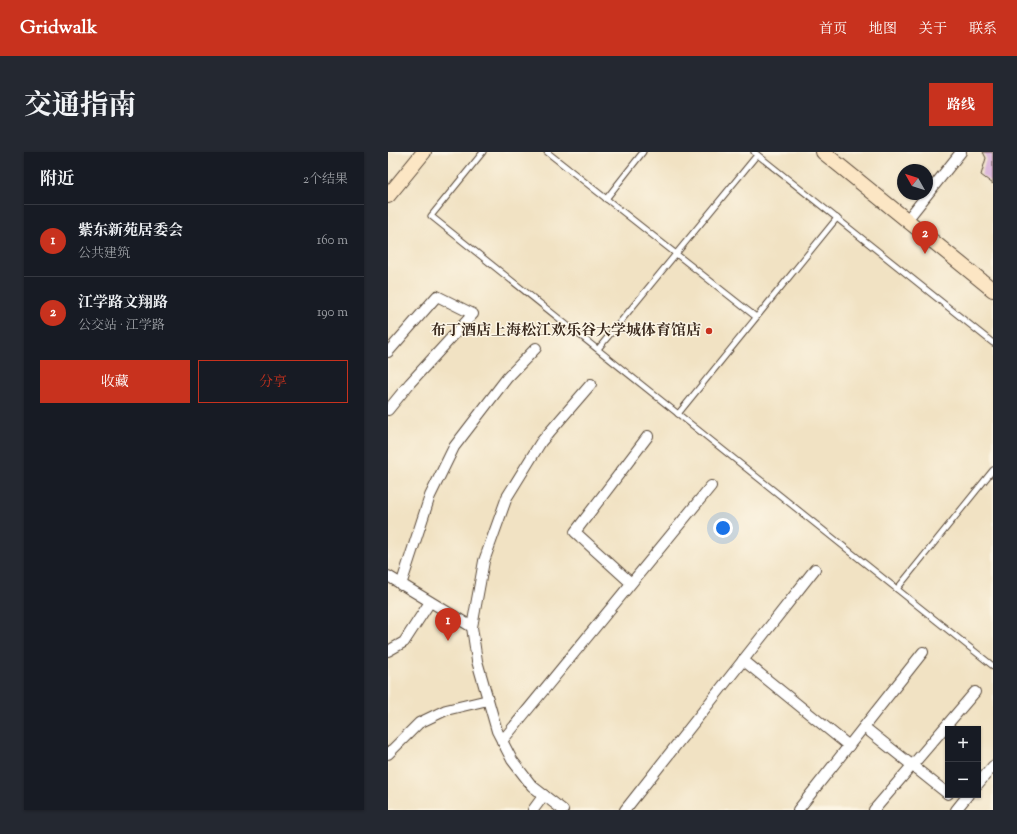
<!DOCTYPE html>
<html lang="zh">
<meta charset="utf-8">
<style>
:root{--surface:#171b24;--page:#242831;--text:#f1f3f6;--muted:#9ea1a6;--line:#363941;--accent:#c8321e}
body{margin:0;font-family:"Sorts Mill Goudy","Noto Serif SC",serif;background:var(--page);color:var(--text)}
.controls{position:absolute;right:12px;bottom:12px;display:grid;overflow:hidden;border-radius:0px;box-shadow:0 1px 3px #0004}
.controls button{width:36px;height:36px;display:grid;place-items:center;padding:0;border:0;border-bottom:1px solid var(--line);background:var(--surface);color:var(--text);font:20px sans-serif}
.compass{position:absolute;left:509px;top:12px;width:36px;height:36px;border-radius:50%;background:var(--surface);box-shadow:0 1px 3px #0004;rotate:309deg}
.you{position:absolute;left:335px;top:376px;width:14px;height:14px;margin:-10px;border:3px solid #fff;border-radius:50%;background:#1a73e8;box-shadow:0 0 0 6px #1a73e833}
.badge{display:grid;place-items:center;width:26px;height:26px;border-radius:50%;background:var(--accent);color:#fff;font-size:13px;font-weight:700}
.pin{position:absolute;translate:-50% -33px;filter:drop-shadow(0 1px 2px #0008)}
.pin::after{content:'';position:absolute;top:21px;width:14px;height:12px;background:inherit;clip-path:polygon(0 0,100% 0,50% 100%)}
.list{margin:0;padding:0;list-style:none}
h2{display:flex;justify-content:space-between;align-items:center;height:52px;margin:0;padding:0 16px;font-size:17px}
h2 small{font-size:13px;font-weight:400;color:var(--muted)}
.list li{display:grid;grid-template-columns:26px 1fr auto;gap:12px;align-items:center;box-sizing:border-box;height:72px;padding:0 16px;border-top:1px solid var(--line)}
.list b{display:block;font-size:15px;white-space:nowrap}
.list p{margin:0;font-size:13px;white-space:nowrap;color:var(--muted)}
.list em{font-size:13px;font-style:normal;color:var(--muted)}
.actions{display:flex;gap:8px;padding:12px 16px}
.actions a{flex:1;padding:9px 0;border:1px solid var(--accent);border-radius:0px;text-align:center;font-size:14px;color:var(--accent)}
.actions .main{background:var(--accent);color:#fff}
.map{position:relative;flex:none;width:605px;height:658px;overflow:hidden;border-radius:0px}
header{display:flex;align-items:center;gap:24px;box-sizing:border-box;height:56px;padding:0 20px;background:var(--accent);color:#fff}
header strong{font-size:19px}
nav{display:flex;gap:22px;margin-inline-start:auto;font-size:14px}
.intro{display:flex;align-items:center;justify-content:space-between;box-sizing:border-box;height:96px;padding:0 24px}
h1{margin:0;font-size:28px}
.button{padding:10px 18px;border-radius:0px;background:var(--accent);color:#fff;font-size:14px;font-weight:700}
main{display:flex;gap:24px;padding:0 24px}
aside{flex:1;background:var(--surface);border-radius:0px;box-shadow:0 1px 3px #0004}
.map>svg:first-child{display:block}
.building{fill:#ce9dd7}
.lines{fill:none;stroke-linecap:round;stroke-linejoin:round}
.lane-casing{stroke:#564637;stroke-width:7}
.street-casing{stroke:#564637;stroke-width:12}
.secondary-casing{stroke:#564637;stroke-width:16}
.lane{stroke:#fff;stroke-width:5}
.street{stroke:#fff;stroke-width:10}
.secondary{stroke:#fce6c4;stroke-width:14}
.poi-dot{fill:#c8321e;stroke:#fcf5e5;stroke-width:1.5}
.labels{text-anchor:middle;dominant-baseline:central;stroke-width:3;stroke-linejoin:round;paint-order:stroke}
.poi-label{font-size:15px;font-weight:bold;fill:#3b2a1e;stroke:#fcf5e5;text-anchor:end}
</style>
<header>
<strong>Gridwalk</strong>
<nav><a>首页</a><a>地图</a><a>关于</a><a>联系</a></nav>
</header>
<div class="intro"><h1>交通指南</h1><a class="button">路线</a></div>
<main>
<aside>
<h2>附近<small>2个结果</small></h2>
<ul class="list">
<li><span class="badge">1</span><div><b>紫东新苑居委会</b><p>公共建筑</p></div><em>160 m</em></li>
<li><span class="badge">2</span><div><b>江学路文翔路</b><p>公交站 · 江学路</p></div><em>190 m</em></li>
</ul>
<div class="actions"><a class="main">收藏</a><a>分享</a></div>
</aside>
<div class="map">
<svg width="605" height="658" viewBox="0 0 605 658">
<rect width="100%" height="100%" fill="#fcf5e5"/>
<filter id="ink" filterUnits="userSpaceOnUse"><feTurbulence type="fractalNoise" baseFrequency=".025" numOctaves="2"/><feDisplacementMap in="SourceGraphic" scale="8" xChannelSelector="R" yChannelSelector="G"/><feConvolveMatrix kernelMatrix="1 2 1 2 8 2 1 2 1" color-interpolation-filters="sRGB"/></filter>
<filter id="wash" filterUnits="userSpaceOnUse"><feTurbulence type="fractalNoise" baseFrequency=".012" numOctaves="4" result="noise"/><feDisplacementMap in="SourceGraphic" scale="16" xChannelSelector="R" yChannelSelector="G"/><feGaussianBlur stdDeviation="0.9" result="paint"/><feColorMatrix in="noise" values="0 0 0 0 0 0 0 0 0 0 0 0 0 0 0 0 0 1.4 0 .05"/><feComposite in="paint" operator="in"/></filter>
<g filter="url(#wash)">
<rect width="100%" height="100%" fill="#f1e2c3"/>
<g id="blocks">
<polygon class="building" points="595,0 605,0 605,32 593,23 598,6"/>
</g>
</g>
<g filter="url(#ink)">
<use href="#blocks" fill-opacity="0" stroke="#564637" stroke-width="1"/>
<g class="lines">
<defs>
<g id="lane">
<polyline points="95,0 43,64 605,514"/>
<polyline points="159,0 368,165"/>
<polyline points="366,0 605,191"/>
<polyline points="218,47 255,0"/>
<polyline points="210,197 369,3"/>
<polyline points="290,262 449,66"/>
<polyline points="509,437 605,318"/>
</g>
<g id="street">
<polyline points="519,68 573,0"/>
<polyline points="0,200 49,144 85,162 22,231 0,258"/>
<polyline points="0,424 84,475"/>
<polyline points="243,431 187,380 260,284"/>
<polyline points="13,433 42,344 66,295 119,226 148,196"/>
<polyline points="0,499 16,490 42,450"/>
<polyline points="355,508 461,594"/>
<polyline points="476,575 560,642"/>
<polyline points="114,589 323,334"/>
<polyline points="0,602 31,571 58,558 100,548"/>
<polyline points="590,632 605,614"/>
<polyline points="145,658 156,643"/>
<polyline points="175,658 144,634 124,608 109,579 89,509 84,475 96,409 119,345 153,290 203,232"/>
<polyline points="237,658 427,417"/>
<polyline points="410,658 535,500"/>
<polyline points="486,658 587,540"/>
<polyline points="568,658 580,643"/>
</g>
<g id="secondary">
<polyline points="435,0 605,138"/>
<polyline points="0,44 36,0"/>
</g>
</defs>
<use href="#lane" class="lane-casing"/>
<use href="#street" class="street-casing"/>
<use href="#secondary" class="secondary-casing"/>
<use href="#lane" class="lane"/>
<use href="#street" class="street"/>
<use href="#secondary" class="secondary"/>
</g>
</g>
<circle class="poi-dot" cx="321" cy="179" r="4"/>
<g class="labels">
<g class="poi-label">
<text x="313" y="179">布丁酒店上海松江欢乐谷大学城体育馆店</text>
</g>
</g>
</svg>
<div class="controls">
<button>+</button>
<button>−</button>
</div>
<svg class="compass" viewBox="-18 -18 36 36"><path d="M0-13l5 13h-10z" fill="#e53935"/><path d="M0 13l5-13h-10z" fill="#9ea1a6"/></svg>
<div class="you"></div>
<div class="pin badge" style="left:60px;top:489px">1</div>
<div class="pin badge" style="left:537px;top:102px">2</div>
</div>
</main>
